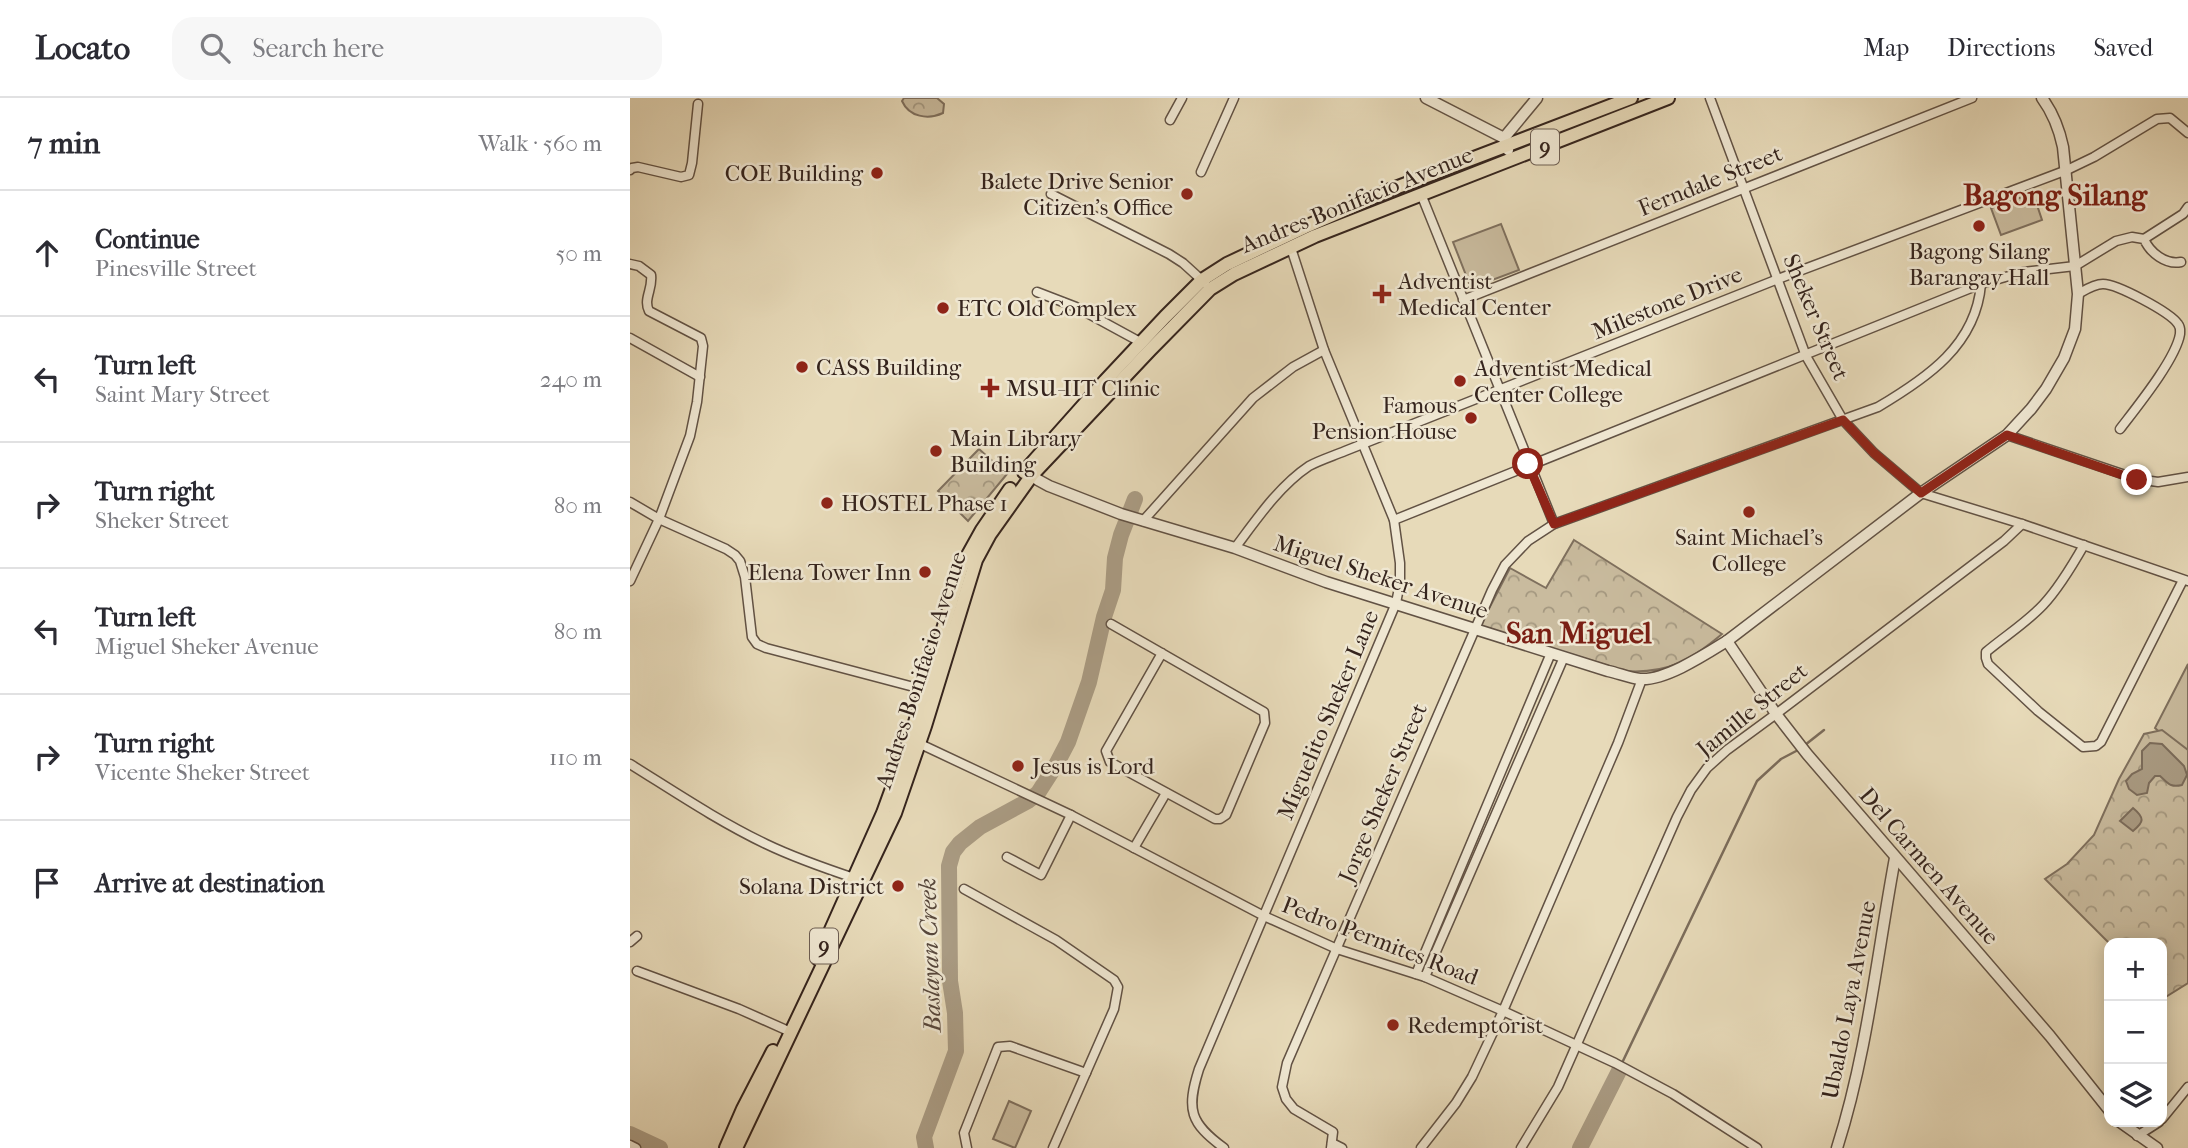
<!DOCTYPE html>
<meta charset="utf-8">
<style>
:root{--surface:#fff;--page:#f7f7f7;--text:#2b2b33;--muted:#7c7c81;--line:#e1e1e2}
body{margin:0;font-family:"IM FELL French Canon",serif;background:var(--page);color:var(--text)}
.controls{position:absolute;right:21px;bottom:21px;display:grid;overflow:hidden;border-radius:14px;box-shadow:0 4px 18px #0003}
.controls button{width:63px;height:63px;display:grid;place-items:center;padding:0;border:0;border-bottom:2px solid var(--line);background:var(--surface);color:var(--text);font:35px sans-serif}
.stop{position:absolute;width:21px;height:21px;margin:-16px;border:5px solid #8f2418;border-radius:50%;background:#fff}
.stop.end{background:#8f2418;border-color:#fff;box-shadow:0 2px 7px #0008}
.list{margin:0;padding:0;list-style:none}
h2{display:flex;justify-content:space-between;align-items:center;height:91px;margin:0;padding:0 28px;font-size:30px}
h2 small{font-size:23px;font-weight:400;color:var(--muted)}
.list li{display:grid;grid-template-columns:46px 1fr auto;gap:21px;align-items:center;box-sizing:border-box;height:126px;padding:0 28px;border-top:2px solid var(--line)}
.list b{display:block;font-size:26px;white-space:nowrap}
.list p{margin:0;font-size:23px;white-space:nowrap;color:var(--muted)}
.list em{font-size:23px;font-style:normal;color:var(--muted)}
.icon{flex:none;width:38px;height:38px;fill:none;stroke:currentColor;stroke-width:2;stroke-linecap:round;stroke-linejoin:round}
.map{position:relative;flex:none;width:1558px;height:1050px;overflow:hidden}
header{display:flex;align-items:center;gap:42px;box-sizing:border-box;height:98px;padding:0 35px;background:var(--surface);border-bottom:2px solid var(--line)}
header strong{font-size:33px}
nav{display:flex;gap:38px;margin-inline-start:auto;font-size:24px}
.search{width:490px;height:63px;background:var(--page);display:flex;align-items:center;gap:18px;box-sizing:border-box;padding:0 24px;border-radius:21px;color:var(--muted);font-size:26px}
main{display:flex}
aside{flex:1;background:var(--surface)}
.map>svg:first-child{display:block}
.grass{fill:#c9bb9e;stroke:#7f705e;stroke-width:2}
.park{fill:url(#park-crowns);stroke:#7f705e;stroke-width:2}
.water{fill:#aa9c84;stroke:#7b6c5b;stroke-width:2}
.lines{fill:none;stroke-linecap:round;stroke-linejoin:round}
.stream{stroke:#7b6c5b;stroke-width:2.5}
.river{stroke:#aa9c84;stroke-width:16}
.minor-casing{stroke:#625244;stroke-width:11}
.tertiary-casing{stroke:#625244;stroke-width:13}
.trunk-casing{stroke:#35241d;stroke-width:16}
.minor{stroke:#efe7d2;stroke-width:8}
.tertiary{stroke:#efe7d2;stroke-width:10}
.trunk{stroke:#e7dab9;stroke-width:12}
.route{stroke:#8f2418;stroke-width:9}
.poi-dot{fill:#8f2418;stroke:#efe7d2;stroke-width:2.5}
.labels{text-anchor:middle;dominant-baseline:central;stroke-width:5;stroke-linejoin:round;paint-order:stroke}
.shield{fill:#efe7d2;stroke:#6d5e53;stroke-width:2}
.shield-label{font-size:21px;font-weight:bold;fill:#35241d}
.poi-label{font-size:23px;fill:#35241d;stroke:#efe7d2;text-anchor:start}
.street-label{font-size:23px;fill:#35241d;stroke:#efe7d2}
.water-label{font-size:24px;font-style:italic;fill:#58483c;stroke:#efe7d2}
.district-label{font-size:30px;font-weight:bold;fill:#7a1f14;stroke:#efe7d2}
</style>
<header>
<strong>Locato</strong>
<div class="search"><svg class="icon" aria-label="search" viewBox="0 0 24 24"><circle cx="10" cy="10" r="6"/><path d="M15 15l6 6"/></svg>Search here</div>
<nav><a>Map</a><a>Directions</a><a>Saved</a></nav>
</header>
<main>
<aside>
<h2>7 min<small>Walk · 560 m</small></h2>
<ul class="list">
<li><svg class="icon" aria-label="ahead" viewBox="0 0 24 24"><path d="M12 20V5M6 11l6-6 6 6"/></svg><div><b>Continue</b><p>Pinesville Street</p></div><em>50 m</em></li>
<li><svg class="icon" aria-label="left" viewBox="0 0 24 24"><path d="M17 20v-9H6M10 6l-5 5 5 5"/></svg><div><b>Turn left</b><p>Saint Mary Street</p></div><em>240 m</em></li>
<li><svg class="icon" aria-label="right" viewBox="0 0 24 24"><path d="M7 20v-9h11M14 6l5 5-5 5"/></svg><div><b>Turn right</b><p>Sheker Street</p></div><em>80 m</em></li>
<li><svg class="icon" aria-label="left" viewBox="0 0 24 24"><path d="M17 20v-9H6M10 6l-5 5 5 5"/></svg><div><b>Turn left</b><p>Miguel Sheker Avenue</p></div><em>80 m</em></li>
<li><svg class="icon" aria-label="right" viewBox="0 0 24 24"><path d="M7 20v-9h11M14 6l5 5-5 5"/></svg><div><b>Turn right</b><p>Vicente Sheker Street</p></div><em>110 m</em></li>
<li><svg class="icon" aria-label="arrive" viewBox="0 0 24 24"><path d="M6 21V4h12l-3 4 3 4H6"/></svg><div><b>Arrive at destination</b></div></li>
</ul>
</aside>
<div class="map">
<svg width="1558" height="1050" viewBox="0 0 1558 1050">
<defs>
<pattern id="park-crowns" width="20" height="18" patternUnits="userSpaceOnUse" patternTransform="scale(1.75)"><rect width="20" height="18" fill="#c9bb9e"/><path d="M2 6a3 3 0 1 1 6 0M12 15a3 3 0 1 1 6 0" fill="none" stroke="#a49880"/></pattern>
</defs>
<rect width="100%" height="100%" fill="#e7dab9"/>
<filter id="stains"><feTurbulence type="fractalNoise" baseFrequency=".00286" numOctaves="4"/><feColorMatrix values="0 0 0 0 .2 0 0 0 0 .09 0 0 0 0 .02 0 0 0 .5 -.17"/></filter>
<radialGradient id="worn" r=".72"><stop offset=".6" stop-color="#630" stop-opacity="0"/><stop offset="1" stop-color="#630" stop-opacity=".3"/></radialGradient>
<g class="grass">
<polygon points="1403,95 1412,122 1371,137 1361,110"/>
<polygon points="871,126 889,172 841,190 823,144"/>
<polygon points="1558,566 1558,660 1525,630"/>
<polygon points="379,1003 401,1013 385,1050 363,1041"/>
</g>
<g class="park">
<path d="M274,0h33l7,6 -1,9c-15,7 -34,4 -41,-12z"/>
<polygon points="349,351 377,376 338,423 308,393"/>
<path d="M944,442l148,94c-32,27 -55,40 -97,37l-145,-45 30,-58 36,20z"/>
<polygon points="1532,632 1558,652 1558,885 1534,900 1532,898 1532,845 1479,845 1415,781 1437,766 1464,737 1489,681 1514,636"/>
</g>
<g class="water">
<path d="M1520,645l12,1 22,22 3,9 -5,10c-12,3 -14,-2 -22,-9h-5l-6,7 -2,10 -10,2 -8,-6 -3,-8 6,-7 10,-5v-18z"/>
<path d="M1503,710c12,10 11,14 0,23l-13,-10z"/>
</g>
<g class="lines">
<g class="stream">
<polyline points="1175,647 1194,632"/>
<polyline points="992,965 1127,683 1151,661 1170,651"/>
</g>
<g class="river">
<polyline points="0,1036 30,1050"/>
<polyline points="296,1050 294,1039 326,953 325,915 320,883 319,768 323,754 330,745 350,729 398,703 408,695 426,667 438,644 459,584 474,519 483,492 485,460 491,437 505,401"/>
<polyline points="950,1050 989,973"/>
</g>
<defs>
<g id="minor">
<polyline points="1080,0 1176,258 1213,322 1244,355 1291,395 1392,426 1558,483"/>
<polyline points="540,22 552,0"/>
<polyline points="0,72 2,70 8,69 51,79 59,77 62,65 68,6"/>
<polyline points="571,74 604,0"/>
<polyline points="421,96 539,156 553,165 575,185"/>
<polyline points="791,96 924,426"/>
<polyline points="1514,141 1553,116 1558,109"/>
<path d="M0,166l9,2 12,9c2,14 -8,24 -2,36l52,27 2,8 -6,56 -7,34 -31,83 -29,62"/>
<polyline points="407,194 446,209 512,245"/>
<path d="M1448,196c7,-4 16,-10 25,-10 14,0 67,28 75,40 3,4 2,6 2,10 -4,25 -44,74 -60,95"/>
<polyline points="833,202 1342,0"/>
<polyline points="0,240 70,279"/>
<polyline points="1377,337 1507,381 1528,384 1558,379"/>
<polyline points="0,404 29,421 96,451 105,457 110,463 115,479 122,539 127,546 136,550 299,593"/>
<path d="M764,422l587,-236 42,-12 52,-6 41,-25 16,-4 12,2c6,14 22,26 37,23"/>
<polyline points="513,423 623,300 663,269 694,252"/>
<path d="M1454,447c-12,21 -25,43 -41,60 -17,18 -38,31 -57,47v6l2,6 50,47 45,36 13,-1 5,-4 82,-162"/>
<path d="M605,450c21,-28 44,-62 74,-82 11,-6 24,-10 36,-15l433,-172 289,-109 27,-13 63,-38 13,-1 18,15"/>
<polyline points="481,526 634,614 635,625 596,717 590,721 585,721 480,664 476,653 532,555"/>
<polyline points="286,644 441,717 634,818 707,851 795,879 873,913 985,965 1043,996 1127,1050"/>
<path d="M0,666c45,28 88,57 136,80 29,14 61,25 91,35"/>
<polyline points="504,750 536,695"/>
<polyline points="377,759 411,777 441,717"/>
<polyline points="334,791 426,842 484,882 488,889 484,911 423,1050"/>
<polyline points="0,844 7,838"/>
<polyline points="7,873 109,911 154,931"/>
<polyline points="786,876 921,555"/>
<polyline points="795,879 934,559"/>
<polyline points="1532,1021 1558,989"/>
<polyline points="1507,1038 1529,1024"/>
<polyline points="702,1045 712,1050"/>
<polyline points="0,1047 6,1050"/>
<polyline points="337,1050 334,1035 368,949 380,948 456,975"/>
<path d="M594,1050c-34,-25 -38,-38 -25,-79l197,-466 4,-20v-20l-6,-43 -70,-170 -33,-102"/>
<path d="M701,1050l2,-16 -39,-23 -8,-10 -4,-12 5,-24 205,-473 13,-25 23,-24 26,-17 324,-117c49,-29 98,-62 103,-123"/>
<polyline points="791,1050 826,1005 842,979 873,913 988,645 1012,581"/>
<polyline points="891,1050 928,989 1047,719 1061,692 1077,670 1097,652 1146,616 1374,443 1392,426"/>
</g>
<g id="tertiary">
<polyline points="796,0 874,40 878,52"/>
<polyline points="874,40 907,0"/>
<path d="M398,374l10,8 11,6 72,28 114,34 91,34 282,89c10,2 22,7 32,8 25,2 66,-25 87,-38l194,-148 86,-58 24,-26 15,-20 18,-31 11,-29 3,-35 -15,-147c-4,-19 -10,-34 -21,-49"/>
<polyline points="1097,543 1146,616 1177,656 1420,938 1479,1012"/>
<polyline points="1490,1024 1527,1050"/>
<path d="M1207,1050c30,-94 40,-193 58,-290"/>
</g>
<g id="trunk">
<polyline points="394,374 475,283 535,219 572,182 597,166 675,129 760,92 1001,0"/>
<polyline points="188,861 253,715 280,641 332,468 352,432 380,391"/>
<polyline points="96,1050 113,1011 143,953"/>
<polyline points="106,1050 265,715 295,628 346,462 360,436 402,377 520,252 580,191 604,176 685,138 1038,0"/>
</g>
</defs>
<use href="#minor" class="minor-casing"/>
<use href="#tertiary" class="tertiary-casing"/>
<use href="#trunk" class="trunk-casing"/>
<use href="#minor" class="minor"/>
<use href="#tertiary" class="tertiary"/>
<use href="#trunk" class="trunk"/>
</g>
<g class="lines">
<polyline class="route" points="898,366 924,426 1213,322 1244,355 1291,395 1377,337 1507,382"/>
</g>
<g class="poi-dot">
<circle cx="247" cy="75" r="7"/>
<circle cx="557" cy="96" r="7"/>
<circle cx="1349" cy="128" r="7"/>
<path d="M748.5 185.5h7v7h7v7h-7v7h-7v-7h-7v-7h7z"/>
<circle cx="313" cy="210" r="7"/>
<circle cx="172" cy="269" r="7"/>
<circle cx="830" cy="283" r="7"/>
<path d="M356.5 279.5h7v7h7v7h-7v7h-7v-7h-7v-7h7z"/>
<circle cx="841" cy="320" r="7"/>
<circle cx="306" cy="353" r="7"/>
<circle cx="197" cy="405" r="7"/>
<circle cx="1119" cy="414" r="7"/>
<circle cx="295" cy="474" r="7"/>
<circle cx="388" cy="668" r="7"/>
<circle cx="268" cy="788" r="7"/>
<circle cx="763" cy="927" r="7"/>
</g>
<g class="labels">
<g class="shield">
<rect x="901" y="31.5" width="28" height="35" rx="5"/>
<rect x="180" y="830.5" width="28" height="35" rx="5"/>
</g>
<g class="shield-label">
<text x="915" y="49">9</text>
<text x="194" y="848">9</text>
</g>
<g class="poi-label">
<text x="233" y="75" text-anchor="end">COE Building</text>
<text x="543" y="83" text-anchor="end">Balete Drive Senior<tspan x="543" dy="26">Citizen's Office</tspan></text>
<text x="1349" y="153" text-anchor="middle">Bagong Silang<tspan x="1349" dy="26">Barangay Hall</tspan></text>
<text x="768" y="183">Adventist<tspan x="768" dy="26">Medical Center</tspan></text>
<text x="327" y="210">ETC Old Complex</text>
<text x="186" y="269">CASS Building</text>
<text x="844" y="270">Adventist Medical<tspan x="844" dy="26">Center College</tspan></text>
<text x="376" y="290">MSU-IIT Clinic</text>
<text x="827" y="307" text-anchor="end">Famous<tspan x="827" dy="26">Pension House</tspan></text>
<text x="320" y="340">Main Library<tspan x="320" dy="26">Building</tspan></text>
<text x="211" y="405">HOSTEL Phase 1</text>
<text x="1119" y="439" text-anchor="middle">Saint Michael's<tspan x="1119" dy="26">College</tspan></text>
<text x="281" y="474" text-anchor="end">Elena Tower Inn</text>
<text x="402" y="668">Jesus is Lord</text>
<text x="254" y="788" text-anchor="end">Solana District</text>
<text x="777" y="927">Redemptorist</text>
</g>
<g class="street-label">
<text transform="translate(1080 83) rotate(-22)">Ferndale Street</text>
<text transform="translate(727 102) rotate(-22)">Andres Bonifacio Avenue</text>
<text transform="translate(1037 205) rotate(-22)">Milestone Drive</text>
<text transform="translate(1186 219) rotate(67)">Sheker Street</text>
<text transform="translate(751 479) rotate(18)">Miguel Sheker Avenue</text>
<text transform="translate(291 572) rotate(-72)">Andres Bonifacio Avenue</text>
<text transform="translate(1122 612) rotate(-39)">Jamille Street</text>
<text transform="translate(698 617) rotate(-67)">Miguelito Sheker Lane</text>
<text transform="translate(753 695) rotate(-67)">Jorge Sheker Street</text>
<text transform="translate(1299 768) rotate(49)">Del Carmen Avenue</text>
<text transform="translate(750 843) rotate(21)">Pedro Permites Road</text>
<text transform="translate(1219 902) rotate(-79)">Ubaldo Laya Avenue</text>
</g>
<g class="water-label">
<text transform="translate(300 857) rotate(-92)">Baslayan Creek</text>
</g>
<g class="district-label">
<text x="1425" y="97">Bagong Silang</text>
<text x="949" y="535">San Miguel</text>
</g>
</g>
<rect width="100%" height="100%" filter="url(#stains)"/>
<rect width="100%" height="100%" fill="url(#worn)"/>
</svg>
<div class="controls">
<button>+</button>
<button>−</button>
<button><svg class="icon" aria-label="layers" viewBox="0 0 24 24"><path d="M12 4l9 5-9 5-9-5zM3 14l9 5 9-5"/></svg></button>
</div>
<div class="stop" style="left:898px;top:366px"></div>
<div class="stop end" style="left:1507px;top:382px"></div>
</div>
</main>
